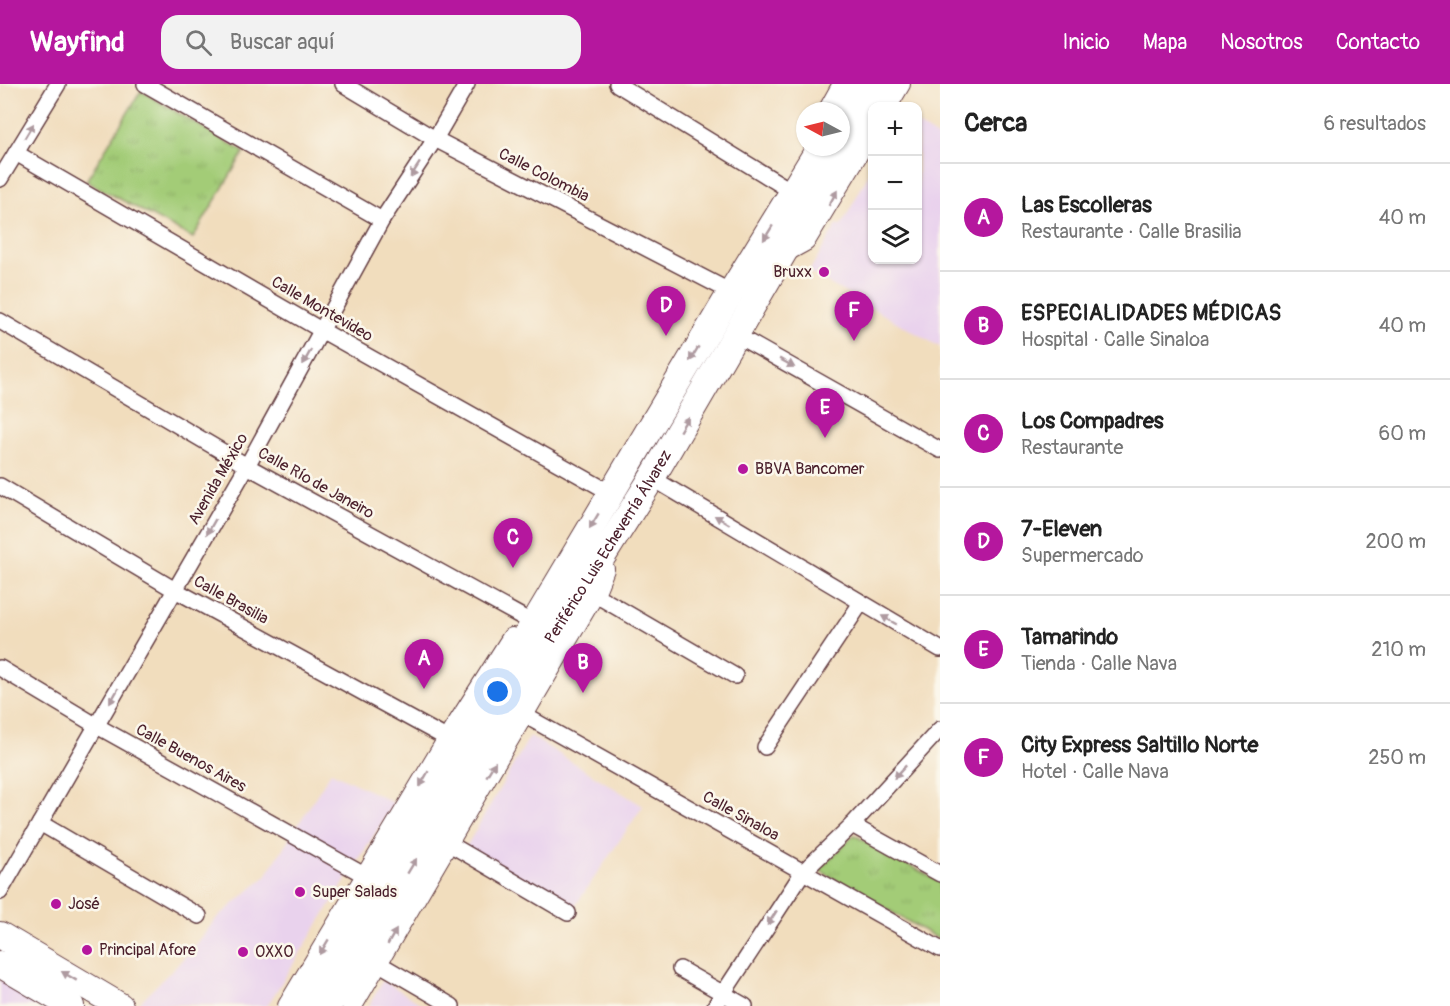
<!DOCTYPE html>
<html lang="es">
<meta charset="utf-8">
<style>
:root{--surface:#fff;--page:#f2f2f2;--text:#222;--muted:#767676;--line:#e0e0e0;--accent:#b5179e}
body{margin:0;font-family:Pangolin,sans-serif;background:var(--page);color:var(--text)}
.controls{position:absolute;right:18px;top:18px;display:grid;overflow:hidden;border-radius:12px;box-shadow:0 2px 4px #0004}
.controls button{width:54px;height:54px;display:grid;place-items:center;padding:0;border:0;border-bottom:2px solid var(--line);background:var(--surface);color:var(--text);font:30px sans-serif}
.compass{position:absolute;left:796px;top:18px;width:54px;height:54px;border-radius:50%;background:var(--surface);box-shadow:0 2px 4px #0004;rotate:277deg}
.you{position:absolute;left:498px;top:608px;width:21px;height:21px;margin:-15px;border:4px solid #fff;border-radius:50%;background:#1a73e8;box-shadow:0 0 0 9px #1a73e833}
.badge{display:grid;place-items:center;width:39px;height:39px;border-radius:50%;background:var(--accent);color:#fff;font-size:20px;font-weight:700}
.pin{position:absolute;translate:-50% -50px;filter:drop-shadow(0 2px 3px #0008)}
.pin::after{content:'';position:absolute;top:32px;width:21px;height:18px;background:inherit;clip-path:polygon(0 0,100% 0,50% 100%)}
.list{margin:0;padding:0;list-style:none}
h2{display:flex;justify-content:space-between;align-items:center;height:78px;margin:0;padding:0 24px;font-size:26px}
h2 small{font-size:20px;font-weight:400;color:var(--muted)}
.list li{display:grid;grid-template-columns:39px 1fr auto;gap:18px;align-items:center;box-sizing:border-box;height:108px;padding:0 24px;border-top:2px solid var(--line)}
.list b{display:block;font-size:22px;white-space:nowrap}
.list p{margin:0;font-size:20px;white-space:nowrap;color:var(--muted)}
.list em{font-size:20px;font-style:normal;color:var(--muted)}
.icon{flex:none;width:33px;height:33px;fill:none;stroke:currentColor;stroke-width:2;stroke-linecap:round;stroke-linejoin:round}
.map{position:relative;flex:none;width:940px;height:922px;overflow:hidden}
header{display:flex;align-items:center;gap:36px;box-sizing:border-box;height:84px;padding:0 30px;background:var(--accent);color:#fff}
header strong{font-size:28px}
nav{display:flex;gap:33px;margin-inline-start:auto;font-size:21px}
.search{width:420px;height:54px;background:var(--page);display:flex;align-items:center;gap:15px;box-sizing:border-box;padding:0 21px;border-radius:18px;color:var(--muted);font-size:22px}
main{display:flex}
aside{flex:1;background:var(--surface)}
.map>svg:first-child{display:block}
.built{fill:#e9d2ed}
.park{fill:url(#park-tufts);stroke:#767651;stroke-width:1.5}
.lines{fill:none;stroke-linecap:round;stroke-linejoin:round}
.minor-casing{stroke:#633c41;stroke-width:18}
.tertiary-casing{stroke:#633c41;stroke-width:22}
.primary-casing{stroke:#633c41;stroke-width:28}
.trunk-casing{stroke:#633c41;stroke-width:28}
.minor{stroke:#fff;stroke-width:15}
.tertiary{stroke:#fff;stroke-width:20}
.primary{stroke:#fff;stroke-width:26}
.trunk{stroke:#fff;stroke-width:26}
.oneway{fill:#ae9aa0}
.poi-dot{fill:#b5179e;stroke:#fbf7ec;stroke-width:2}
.labels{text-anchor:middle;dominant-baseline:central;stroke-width:5;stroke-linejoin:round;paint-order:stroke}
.street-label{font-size:16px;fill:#4a1f2b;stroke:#fbf7ec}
.poi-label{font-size:16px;fill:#4a1f2b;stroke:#fbf7ec;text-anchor:start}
</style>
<header>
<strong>Wayfind</strong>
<div class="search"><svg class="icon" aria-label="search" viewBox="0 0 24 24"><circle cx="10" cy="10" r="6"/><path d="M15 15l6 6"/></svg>Buscar aquí</div>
<nav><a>Inicio</a><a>Mapa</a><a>Nosotros</a><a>Contacto</a></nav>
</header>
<main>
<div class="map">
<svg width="940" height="922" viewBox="0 0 940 922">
<defs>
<pattern id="park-tufts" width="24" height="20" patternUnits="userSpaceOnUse" patternTransform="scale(1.5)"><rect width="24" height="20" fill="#a3cc77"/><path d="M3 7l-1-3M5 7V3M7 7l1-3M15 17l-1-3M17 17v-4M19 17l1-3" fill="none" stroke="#8eaf67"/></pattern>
</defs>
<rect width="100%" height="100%" fill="#fbf7ec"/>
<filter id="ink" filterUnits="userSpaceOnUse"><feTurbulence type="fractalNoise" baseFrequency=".0167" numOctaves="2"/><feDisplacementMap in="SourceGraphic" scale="12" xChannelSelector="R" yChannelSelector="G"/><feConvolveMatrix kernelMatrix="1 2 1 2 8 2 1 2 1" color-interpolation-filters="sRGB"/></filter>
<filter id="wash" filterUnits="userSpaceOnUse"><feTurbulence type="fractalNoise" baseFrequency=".008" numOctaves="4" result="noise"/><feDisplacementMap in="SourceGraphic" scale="24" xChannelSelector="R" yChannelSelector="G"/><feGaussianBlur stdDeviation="1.35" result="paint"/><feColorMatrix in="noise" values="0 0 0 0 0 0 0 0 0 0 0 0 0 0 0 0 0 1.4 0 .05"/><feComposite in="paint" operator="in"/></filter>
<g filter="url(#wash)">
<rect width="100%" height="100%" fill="#f1ddbd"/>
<g class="built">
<polygon points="918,41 940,55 940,263 809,188 837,140 841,142 872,84 872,176 918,176"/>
<polygon points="530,652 643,722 571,828 466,763"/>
<polygon points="331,688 394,719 267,922 138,920 192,866 215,836 266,792"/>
<polygon points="0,895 32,913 43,922 0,922"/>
<polygon points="383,896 424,922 369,922"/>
</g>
<g class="park">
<polygon points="141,7 244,68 193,154 86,97"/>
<polygon points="854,751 940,798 940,856 819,786"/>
</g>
</g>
<g filter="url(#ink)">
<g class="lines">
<defs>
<g id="minor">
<polyline points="145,0 382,136"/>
<polyline points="343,0 435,55 731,208"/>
<polyline points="617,0 793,108"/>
<polyline points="16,69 321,246 611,409"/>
<polyline points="0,95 58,0"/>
<polyline points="0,237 247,382 524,534"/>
<polyline points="736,251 940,366"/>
<polyline points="652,394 940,565"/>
<polyline points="0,402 175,506 448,655"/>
<polyline points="594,510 735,592"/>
<polyline points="0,584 97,642 366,792"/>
<polyline points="524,631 940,865"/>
<polyline points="765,663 861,519"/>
<polyline points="40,739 199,832"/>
<polyline points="852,741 940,790"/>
<polyline points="448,759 568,829"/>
<polyline points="0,808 247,382 382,136 435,55 467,0"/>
<polyline points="378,879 452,922"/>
<polyline points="680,885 745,922"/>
<polyline points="715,922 803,788 852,741 940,645"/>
</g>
<g id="tertiary">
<polyline points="887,22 900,0"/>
<polyline points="828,27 843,0"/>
<polyline points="783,169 805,157 872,46"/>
<polyline points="288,922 448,655 512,554"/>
<polyline points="352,922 594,510 604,485"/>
</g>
<g id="primary">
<polyline points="0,851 120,922"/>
<polyline points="0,880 71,922"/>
</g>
<g id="trunk">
<polyline points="841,30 860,0"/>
<polyline points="306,922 724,220 820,63"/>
<path id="s1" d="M328,922l181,-301 143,-227 230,-394"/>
</g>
</defs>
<use href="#minor" class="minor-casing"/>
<use href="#tertiary" class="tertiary-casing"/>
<use href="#primary" class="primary-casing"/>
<use href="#trunk" class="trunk-casing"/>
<use href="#minor" class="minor"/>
<use href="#tertiary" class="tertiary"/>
<use href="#primary" class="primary"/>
<use href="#trunk" class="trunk"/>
</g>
<defs><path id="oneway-solid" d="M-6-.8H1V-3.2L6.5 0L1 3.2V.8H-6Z" transform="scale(1.5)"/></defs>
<g class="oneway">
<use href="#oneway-solid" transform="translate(29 47) rotate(-59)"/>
<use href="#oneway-solid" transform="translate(415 86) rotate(123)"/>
<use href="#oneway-solid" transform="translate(833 114) rotate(-61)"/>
<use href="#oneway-solid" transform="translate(768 149) rotate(122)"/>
<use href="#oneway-solid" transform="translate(694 270) rotate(121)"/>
<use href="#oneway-solid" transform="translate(307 273) rotate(119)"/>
<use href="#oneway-solid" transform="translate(787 279) rotate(29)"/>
<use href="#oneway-solid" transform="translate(684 340) rotate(-59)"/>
<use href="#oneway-solid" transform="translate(722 436) rotate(-149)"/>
<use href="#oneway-solid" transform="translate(594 437) rotate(121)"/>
<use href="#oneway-solid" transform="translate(211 443) rotate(120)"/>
<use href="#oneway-solid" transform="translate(889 536) rotate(-150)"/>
<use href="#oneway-solid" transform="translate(114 612) rotate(120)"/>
<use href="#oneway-solid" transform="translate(491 685) rotate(-59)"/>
<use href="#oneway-solid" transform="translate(900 688) rotate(133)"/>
<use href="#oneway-solid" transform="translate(424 695) rotate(120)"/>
<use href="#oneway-solid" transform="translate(412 782) rotate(-59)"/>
<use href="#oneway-solid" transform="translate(772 834) rotate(123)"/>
<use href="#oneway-solid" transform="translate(392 853) rotate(-60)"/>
<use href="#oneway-solid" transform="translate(324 863) rotate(121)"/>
<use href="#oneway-solid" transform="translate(69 892) rotate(-149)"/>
</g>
</g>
<g class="poi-dot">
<circle cx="824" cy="188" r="6"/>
<circle cx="743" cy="385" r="6"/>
<circle cx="300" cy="808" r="6"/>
<circle cx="56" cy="820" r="6"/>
<circle cx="87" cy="866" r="6"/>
<circle cx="243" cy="868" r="6"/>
</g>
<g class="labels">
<g class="street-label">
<text transform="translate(544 91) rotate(27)">Calle Colombia</text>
<text transform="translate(322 225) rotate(30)">Calle Montevideo</text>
<text transform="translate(218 395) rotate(-60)">Avenida México</text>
<text transform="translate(316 399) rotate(29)">Calle Río de Janeiro</text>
<text stroke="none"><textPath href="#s1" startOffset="538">Periférico Luis Echeverría Álvarez</textPath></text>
<text transform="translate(231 516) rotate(29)">Calle Brasilia</text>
<text transform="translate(191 674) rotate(29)">Calle Buenos Aires</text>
<text transform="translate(741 732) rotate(29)">Calle Sinaloa</text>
</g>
<g class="poi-label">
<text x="812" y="188" text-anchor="end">Bruxx</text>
<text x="755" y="385">BBVA Bancomer</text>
<text x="312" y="808">Super Salads</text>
<text x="68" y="820">José</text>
<text x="99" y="866">Principal Afore</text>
<text x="255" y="868">OXXO</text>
</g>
</g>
</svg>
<div class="controls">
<button>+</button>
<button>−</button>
<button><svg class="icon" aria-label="layers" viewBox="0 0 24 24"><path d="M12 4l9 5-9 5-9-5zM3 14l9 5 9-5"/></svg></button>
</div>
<svg class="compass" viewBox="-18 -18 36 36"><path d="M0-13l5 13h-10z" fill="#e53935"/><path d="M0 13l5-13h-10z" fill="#767676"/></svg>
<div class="you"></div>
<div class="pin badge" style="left:424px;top:605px">A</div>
<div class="pin badge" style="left:583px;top:609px">B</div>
<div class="pin badge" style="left:513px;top:484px">C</div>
<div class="pin badge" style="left:666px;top:252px">D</div>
<div class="pin badge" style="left:825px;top:354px">E</div>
<div class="pin badge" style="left:854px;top:257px">F</div>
</div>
<aside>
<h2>Cerca<small>6 resultados</small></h2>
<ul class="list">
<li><span class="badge">A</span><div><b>Las Escolleras</b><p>Restaurante · Calle Brasilia</p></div><em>40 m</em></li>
<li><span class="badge">B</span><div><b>ESPECIALIDADES MÉDICAS</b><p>Hospital · Calle Sinaloa</p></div><em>40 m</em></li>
<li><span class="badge">C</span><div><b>Los Compadres</b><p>Restaurante</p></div><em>60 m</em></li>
<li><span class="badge">D</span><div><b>7-Eleven</b><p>Supermercado</p></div><em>200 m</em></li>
<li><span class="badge">E</span><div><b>Tamarindo</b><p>Tienda · Calle Nava</p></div><em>210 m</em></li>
<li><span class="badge">F</span><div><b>City Express Saltillo Norte</b><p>Hotel · Calle Nava</p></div><em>250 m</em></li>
</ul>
</aside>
</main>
